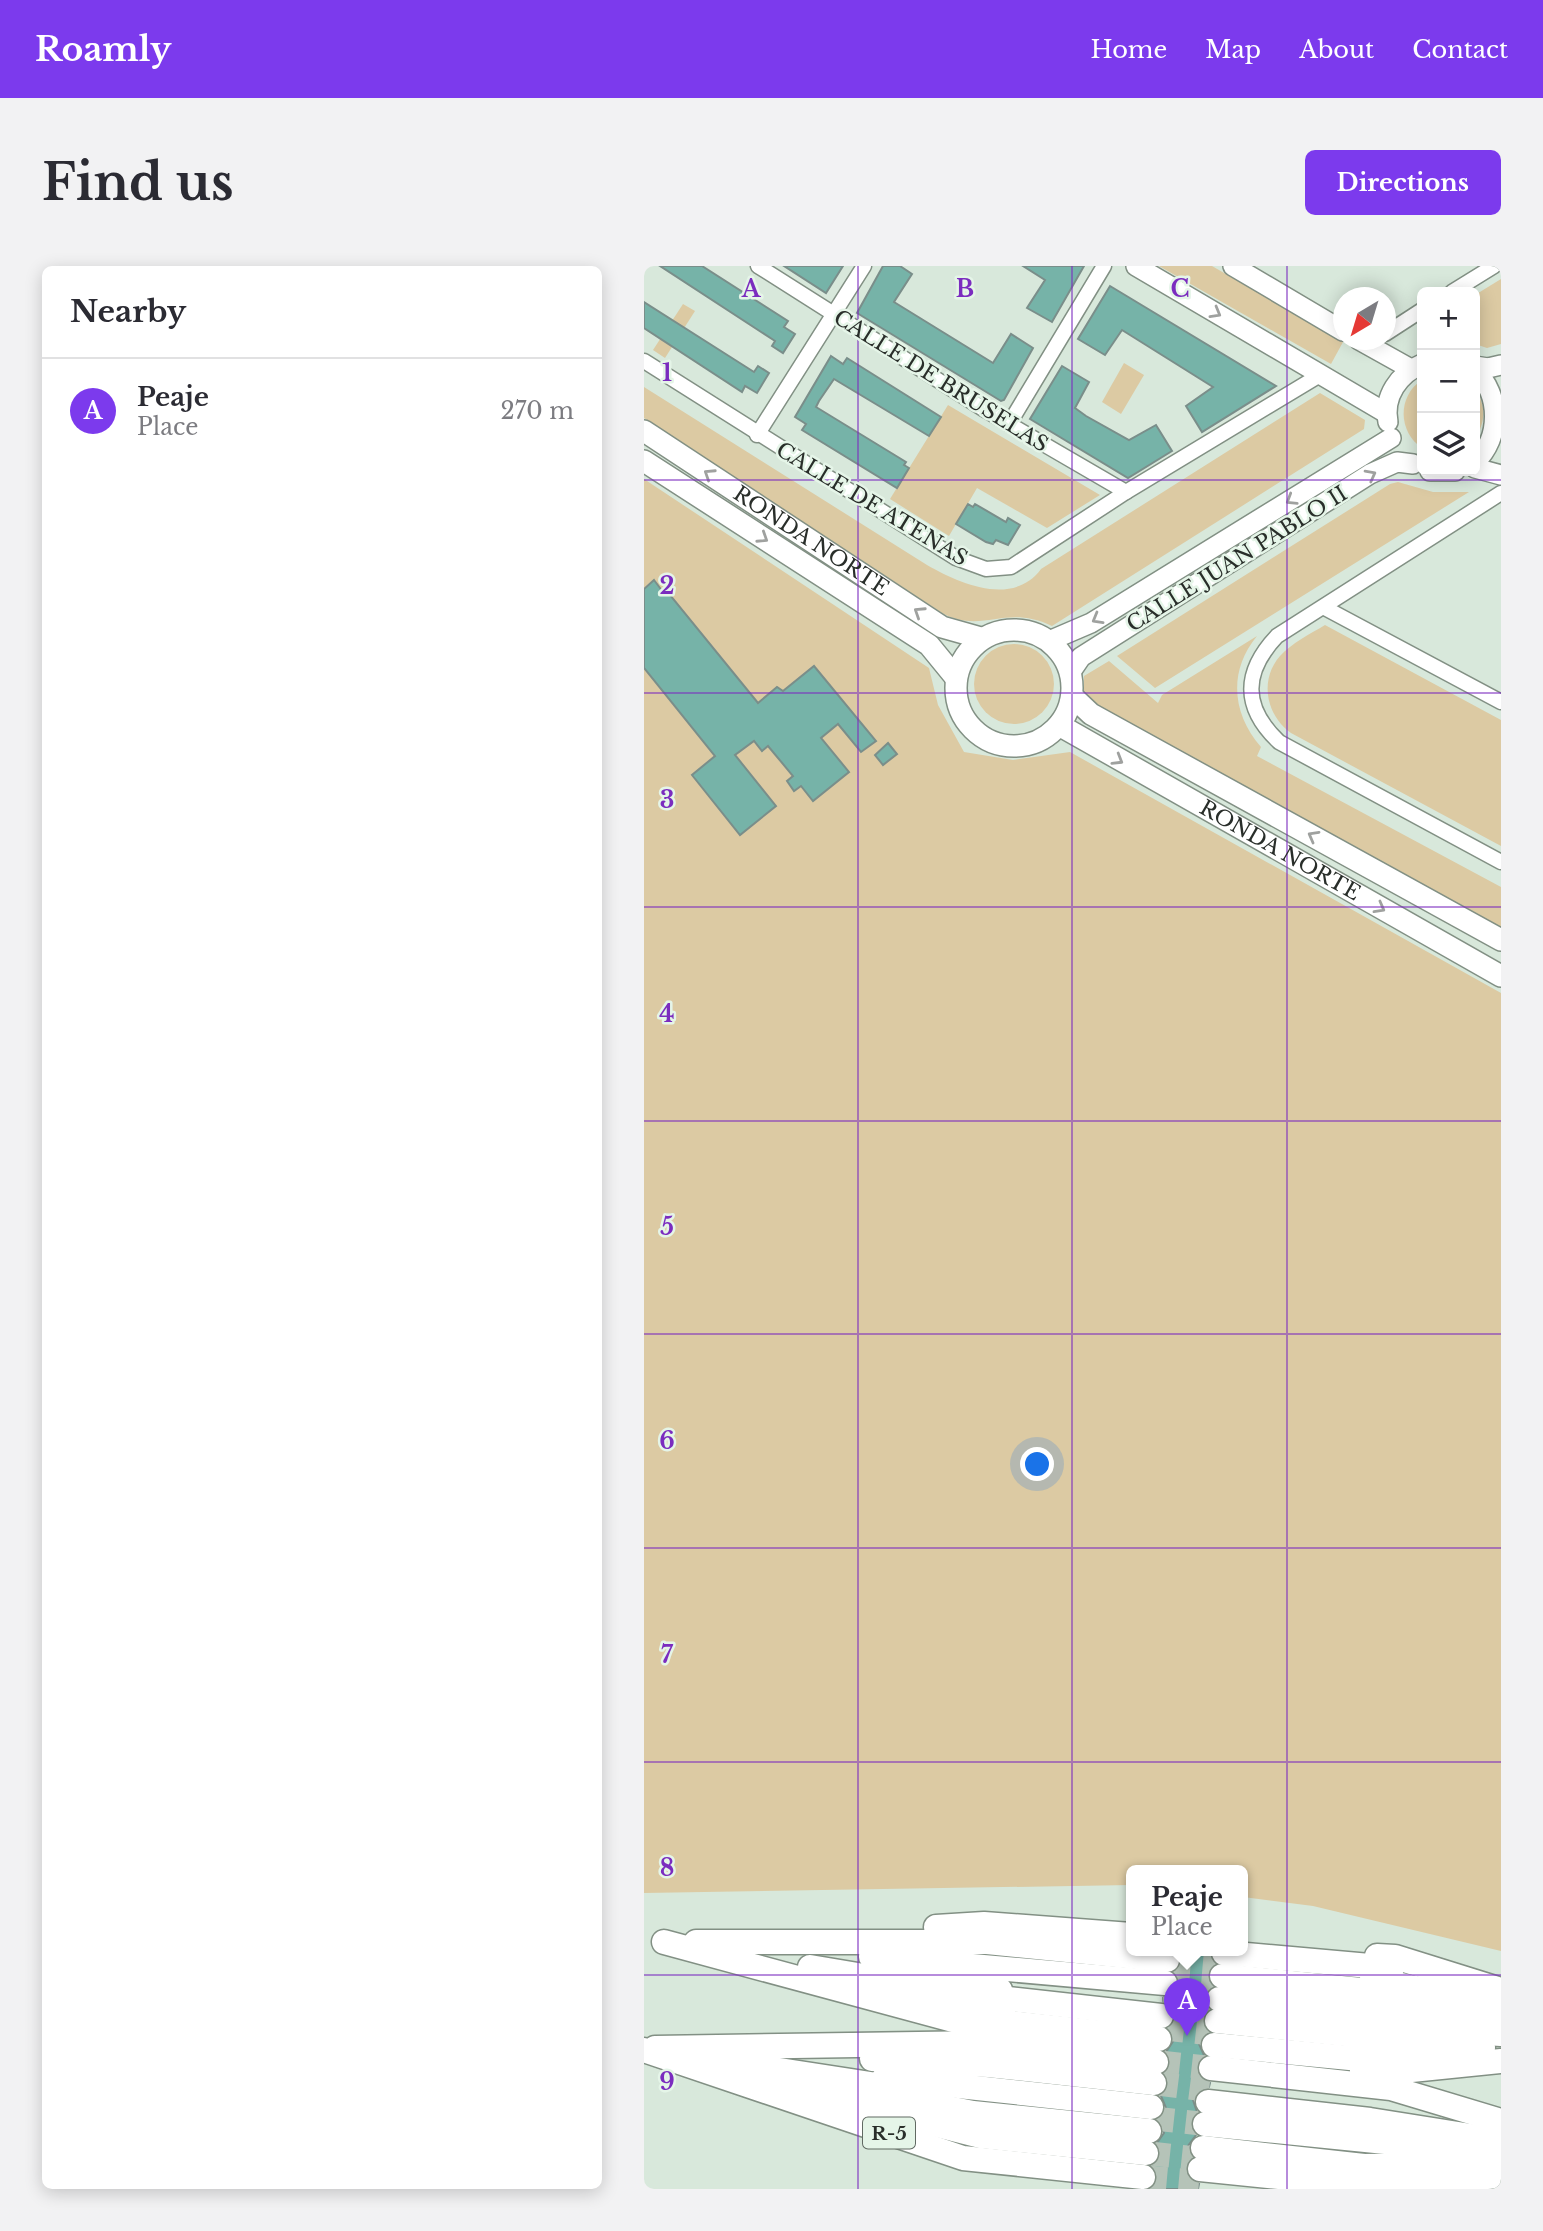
<!DOCTYPE html>
<meta charset="utf-8">
<style>
:root{--surface:#fff;--page:#f2f2f3;--text:#2b2b33;--muted:#7c7c81;--line:#e1e1e2;--accent:#7c3aed}
body{margin:0;font-family:"Libre Baskerville",serif;background:var(--page);color:var(--text)}
.controls{position:absolute;right:21px;top:21px;display:grid;overflow:hidden;border-radius:10px;box-shadow:0 4px 18px #0003}
.controls button{width:63px;height:63px;display:grid;place-items:center;padding:0;border:0;border-bottom:2px solid var(--line);background:var(--surface);color:var(--text);font:35px sans-serif}
.compass{position:absolute;left:689px;top:21px;width:63px;height:63px;border-radius:50%;background:var(--surface);box-shadow:0 4px 18px #0003;rotate:218deg}
.you{position:absolute;left:394px;top:1199px;width:24px;height:24px;margin:-18px;border:5px solid #fff;border-radius:50%;background:#1a73e8;box-shadow:0 0 0 10px #1a73e833}
.badge{display:grid;place-items:center;width:46px;height:46px;border-radius:50%;background:var(--accent);color:#fff;font-size:23px;font-weight:700}
.pin{position:absolute;translate:-50% -58px;filter:drop-shadow(0 2px 4px #0008)}
.pin::after{content:'';position:absolute;top:37px;width:24px;height:21px;background:inherit;clip-path:polygon(0 0,100% 0,50% 100%)}
.popup{position:absolute;left:482px;top:1599px;width:122px;height:91px;box-sizing:border-box;display:grid;place-content:center;border-radius:10px;background:var(--surface);filter:drop-shadow(0 2px 5px #0005);font-size:23px;white-space:nowrap;color:var(--muted)}
.popup b{font-size:26px;color:var(--text)}
.popup::after{content:'';position:absolute;left:50%;top:100%;margin-left:-14px;border:14px solid transparent;border-top-color:var(--surface)}
.list{margin:0;padding:0;list-style:none}
h2{display:flex;justify-content:space-between;align-items:center;height:91px;margin:0;padding:0 28px;font-size:30px}
h2 small{font-size:23px;font-weight:400;color:var(--muted)}
.list li{display:grid;grid-template-columns:46px 1fr auto;gap:21px;align-items:center;box-sizing:border-box;height:105px;padding:0 28px;border-top:2px solid var(--line)}
.list b{display:block;font-size:26px;white-space:nowrap}
.list p{margin:0;font-size:23px;white-space:nowrap;color:var(--muted)}
.list em{font-size:23px;font-style:normal;color:var(--muted)}
.icon{flex:none;width:38px;height:38px;fill:none;stroke:currentColor;stroke-width:2;stroke-linecap:round;stroke-linejoin:round}
.map{position:relative;flex:none;width:857px;height:1923px;overflow:hidden;border-radius:10px}
header{display:flex;align-items:center;gap:42px;box-sizing:border-box;height:98px;padding:0 35px;background:var(--accent);color:#fff}
header strong{font-size:33px}
nav{display:flex;gap:38px;margin-inline-start:auto;font-size:24px}
.intro{display:flex;align-items:center;justify-content:space-between;box-sizing:border-box;height:168px;padding:0 42px}
h1{margin:0;font-size:49px}
.button{padding:18px 32px;border-radius:10px;background:var(--accent);color:#fff;font-size:24px;font-weight:700}
main{display:flex;gap:42px;padding:0 42px}
aside{flex:1;background:var(--surface);border-radius:10px;box-shadow:0 4px 18px #0003}
.map>svg:first-child{display:block}
.green{fill:#dccaa3}
.building{fill:#76b3a8;stroke:#7a8e8a;stroke-width:2}
.lines{fill:none;stroke-linecap:round;stroke-linejoin:round}
.highway-tunnel{stroke:#b5c3b8;stroke-width:24;stroke-dasharray:24 12;stroke-linecap:butt}
.street-casing{stroke:#829084;stroke-width:17}
.secondary-casing{stroke:#829084;stroke-width:22}
.primary-casing{stroke:#829084;stroke-width:24}
.highway-casing{stroke:#829084;stroke-width:27}
.street{stroke:#fff;stroke-width:14}
.secondary{stroke:#fff;stroke-width:19}
.primary{stroke:#fff;stroke-width:21}
.highway{stroke:#fff;stroke-width:24}
.oneway{stroke:#9fa19f}
.grid{fill:none;stroke:#7b2cbf;stroke-width:2;stroke-opacity:0.55}
.labels{text-anchor:middle;dominant-baseline:central;stroke-width:5;stroke-linejoin:round;paint-order:stroke}
.shield{fill:#e5f5e8;stroke:#616a63;stroke-width:2}
.shield-label{font-size:19px;font-weight:bold;fill:#292e2a}
.street-label{font-size:21px;fill:#292e2a;stroke:#e5f5e8}
.grid-label{font-size:23px;text-anchor:middle;font-weight:bold;fill:#7b2cbf;stroke:#e5f5e8;stroke-width:5;stroke-linejoin:round;paint-order:stroke}
</style>
<header>
<strong>Roamly</strong>
<nav><a>Home</a><a>Map</a><a>About</a><a>Contact</a></nav>
</header>
<div class="intro"><h1>Find us</h1><a class="button">Directions</a></div>
<main>
<aside>
<h2>Nearby<small></small></h2>
<ul class="list">
<li><span class="badge">A</span><div><b>Peaje</b><p>Place</p></div><em>270 m</em></li>
</ul>
</aside>
<div class="map">
<svg width="857" height="1923" viewBox="0 0 857 1923">
<rect width="100%" height="100%" fill="#d8e8db"/>
<g class="green">
<polygon points="515,0 568,0 699,76 687,98"/>
<polygon points="857,13 857,78 843,82 831,78 831,29"/>
<polygon points="39,38 51,45 21,92 9,84"/>
<polygon points="480,97 500,109 477,148 458,136"/>
<path d="M778,114v68c-24,-16 -25,-52 0,-68z"/>
<path d="M0,121l283,178c33,19 86,42 114,4l279,-176 45,27 -1,9 -312,197c-47,-23 -69,9 -110,-13l-298,-195z"/>
<path d="M831,124c12,16 10,33 0,49z"/>
<polygon points="304,139 456,229 403,262 333,222 305,270 246,233"/>
<polygon points="0,213 285,402 294,439 320,486 369,494 426,486 857,727 857,1685 669,1640 599,1631 599,1604 487,1604 487,1619 0,1627"/>
<polygon points="754,216 789,226 825,226 511,422 473,390 746,218"/>
<path d="M681,359l176,95v126l-210,-113c-25,-18 -32,-53 -11,-77 12,-13 30,-22 45,-31z"/>
<path d="M613,370c-29,35 -25,78 4,111l-4,9 244,131v45l-409,-229 -8,-11v-16l25,-15 49,42 4,-8z"/>
<circle cx="370" cy="418" r="40"/>
</g>
<g class="building">
<polygon points="16,0 58,0 144,55 140,61 151,68 139,87 128,80 131,75"/>
<polygon points="140,0 199,0 182,27"/>
<polygon points="239,0 256,0 268,8 250,36 349,97 367,68 389,82 360,134 357,135 213,47"/>
<polygon points="379,0 440,0 408,56 383,42 401,14"/>
<polygon points="466,20 632,120 558,166 542,140 569,121 478,64 461,89 434,73"/>
<polygon points="0,36 110,106 114,100 125,107 113,127 101,120 98,126 0,62"/>
<polygon points="187,90 199,98 203,92 297,151 285,170 190,113 175,135 172,141 262,196 260,199 265,202 253,222 158,164 162,158 151,151"/>
<polygon points="418,100 445,116 431,142 442,150 485,174 512,159 528,185 484,212 386,153"/>
<polygon points="324,238 329,241 331,238 362,256 364,252 376,259 364,279 352,274 349,278 342,276 312,258"/>
<polygon points="10,314 19,326 22,324 114,437 133,421 139,425 170,400 232,475 217,486 194,458 177,472 205,506 169,535 157,520 150,525 143,515 149,510 124,480 118,485 110,475 91,489 132,540 96,569 48,509 71,490 0,402 0,323"/>
<polygon points="244,477 253,488 239,499 231,489"/>
<polygon points="534,1684 566,1684 570,1698 563,1708 568,1720 560,1731 565,1743 558,1754 563,1766 555,1778 560,1789 552,1801 554,1809 566,1817 565,1821 557,1823 549,1834 553,1846 546,1857 552,1869 544,1880 548,1891 541,1902 547,1915 555,1918 554,1923 507,1923 514,1912 509,1900 517,1889 513,1877 520,1867 514,1854 522,1842 517,1830 525,1819 521,1807 527,1797 522,1786 530,1774 525,1762 532,1751 526,1739 519,1735 519,1732 533,1726 536,1719 531,1706 538,1696"/>
</g>
<g class="lines">
<g class="highway-tunnel">
<polyline points="523,1694 579,1699"/>
<polyline points="521,1717 576,1722"/>
<polyline points="518,1740 574,1745"/>
<polyline points="516,1762 571,1768"/>
<polyline points="512,1796 567,1802"/>
<polyline points="510,1817 565,1824"/>
<polyline points="506,1852 561,1858"/>
<polyline points="502,1887 558,1893"/>
<polyline points="499,1911 555,1916"/>
</g>
<defs>
<g id="street">
<polyline points="114,0 341,144 482,226"/>
<polyline points="808,26 850,0"/>
<polyline points="741,68 778,44"/>
<polyline points="0,95 312,292 342,303 367,301 482,226 676,109"/>
<polyline points="365,158 460,0"/>
<polyline points="113,169 220,0"/>
<path d="M857,227l-224,143c-34,36 -35,71 2,106l222,120"/>
<polyline points="681,342 857,436"/>
</g>
<g id="secondary">
<polyline points="492,0 742,147"/>
<polyline points="589,0 699,65"/>
<polyline points="715,74 767,103"/>
<polyline points="831,100 844,102 857,99"/>
<path d="M831,104c26,25 26,68 0,92"/>
<path d="M744,156c-5,-26 11,-48 34,-58"/>
<polyline points="831,202 857,209"/>
<polyline points="786,205 811,205"/>
<polyline points="405,375 447,357 747,172"/>
<polyline points="426,407 437,391 726,208 753,196 769,198"/>
</g>
<g id="primary">
<path id="s1" d="M0,165l298,196 39,11"/>
<polyline points="0,195 285,379 312,412"/>
<circle cx="370" cy="422" r="58"/>
<polyline points="428,430 447,448 857,674"/>
<path id="s2" d="M415,459l442,251"/>
</g>
<g id="highway">
<polyline points="292,1661 340,1658 487,1669"/>
<polyline points="20,1676 361,1768"/>
<polyline points="52,1676 343,1676 523,1694"/>
<polyline points="580,1687 748,1702"/>
<polyline points="733,1690 751,1691 857,1724"/>
<polyline points="227,1691 521,1717"/>
<polyline points="166,1701 285,1721"/>
<polyline points="578,1710 746,1727"/>
<polyline points="270,1712 356,1724"/>
<polyline points="728,1713 853,1739"/>
<polyline points="268,1727 359,1746"/>
<polyline points="338,1730 517,1750"/>
<polyline points="575,1733 745,1749"/>
<polyline points="726,1737 849,1753"/>
<polyline points="341,1751 367,1757 515,1773"/>
<polyline points="573,1755 741,1772"/>
<polyline points="722,1759 857,1768"/>
<polyline points="570,1779 737,1795"/>
<polyline points="11,1782 340,1777 512,1796"/>
<polyline points="718,1782 839,1782"/>
<polyline points="0,1784 319,1892 499,1911"/>
<polyline points="63,1793 259,1823"/>
<polyline points="228,1793 344,1799 510,1817"/>
<polyline points="567,1802 747,1822 857,1855"/>
<polyline points="718,1805 738,1807 857,1795"/>
<polyline points="127,1812 201,1829"/>
<polyline points="240,1812 507,1841"/>
<polyline points="238,1829 329,1847 505,1865"/>
<polyline points="184,1831 337,1870 502,1887"/>
<polyline points="564,1836 726,1854 857,1875"/>
<polyline points="561,1858 801,1882"/>
<polyline points="559,1882 720,1900 798,1899"/>
<polyline points="780,1890 857,1893"/>
<polyline points="556,1903 723,1920 857,1910"/>
</g>
</defs>
<use href="#street" class="street-casing"/>
<use href="#secondary" class="secondary-casing"/>
<use href="#primary" class="primary-casing"/>
<use href="#highway" class="highway-casing"/>
<use href="#street" class="street"/>
<use href="#secondary" class="secondary"/>
<use href="#primary" class="primary"/>
<use href="#highway" class="highway"/>
</g>
<defs><path id="oneway-chevron" d="M-2-3.5L2.5 0L-2 3.5" fill="none" stroke-width="1.6" stroke-linecap="round" stroke-linejoin="round" transform="scale(1.75)"/></defs>
<g class="oneway">
<use href="#oneway-chevron" transform="translate(572 47) rotate(30)"/>
<use href="#oneway-chevron" transform="translate(65 208) rotate(-147)"/>
<use href="#oneway-chevron" transform="translate(727 209) rotate(-28)"/>
<use href="#oneway-chevron" transform="translate(647 234) rotate(148)"/>
<use href="#oneway-chevron" transform="translate(119 272) rotate(33)"/>
<use href="#oneway-chevron" transform="translate(275 346) rotate(-147)"/>
<use href="#oneway-chevron" transform="translate(453 353) rotate(150)"/>
<use href="#oneway-chevron" transform="translate(474 494) rotate(31)"/>
<use href="#oneway-chevron" transform="translate(669 570) rotate(-151)"/>
<use href="#oneway-chevron" transform="translate(736 642) rotate(29)"/>
</g>
<path class="grid" d="M214,0v1923M428,0v1923M643,0v1923M0,214h857M0,427h857M0,641h857M0,855h857M0,1068h857M0,1282h857M0,1496h857M0,1709h857"/>
<g class="labels">
<rect class="shield" x="219" y="1851.5" width="52" height="31" rx="5"/>
<g class="shield-label">
<text x="245" y="1867">R-5</text>
</g>
<g class="street-label">
<text transform="translate(297 115) rotate(32)">CALLE DE BRUSELAS</text>
<text transform="translate(228 238) rotate(31)">CALLE DE ATENAS</text>
<text stroke="none"><textPath href="#s1" startOffset="200">RONDA NORTE</textPath></text>
<text transform="translate(593 293) rotate(-32)">CALLE JUAN PABLO II</text>
<text stroke="none"><textPath href="#s2" startOffset="254">RONDA NORTE</textPath></text>
</g>
</g>
<g class="grid-label">
<text x="107" y="31">A</text>
<text x="321" y="31">B</text>
<text x="536" y="31">C</text>
<text x="23" y="115">1</text>
<text x="23" y="328">2</text>
<text x="23" y="542">3</text>
<text x="23" y="756">4</text>
<text x="23" y="969">5</text>
<text x="23" y="1183">6</text>
<text x="23" y="1397">7</text>
<text x="23" y="1610">8</text>
<text x="23" y="1824">9</text>
</g>
</svg>
<div class="controls">
<button>+</button>
<button>−</button>
<button><svg class="icon" aria-label="layers" viewBox="0 0 24 24"><path d="M12 4l9 5-9 5-9-5zM3 14l9 5 9-5"/></svg></button>
</div>
<svg class="compass" viewBox="-18 -18 36 36"><path d="M0-13l5 13h-10z" fill="#e53935"/><path d="M0 13l5-13h-10z" fill="#7c7c81"/></svg>
<div class="you"></div>
<div class="pin badge" style="left:543px;top:1770px">A</div>
<div class="popup"><b>Peaje</b>Place</div>
</div>
</main>
